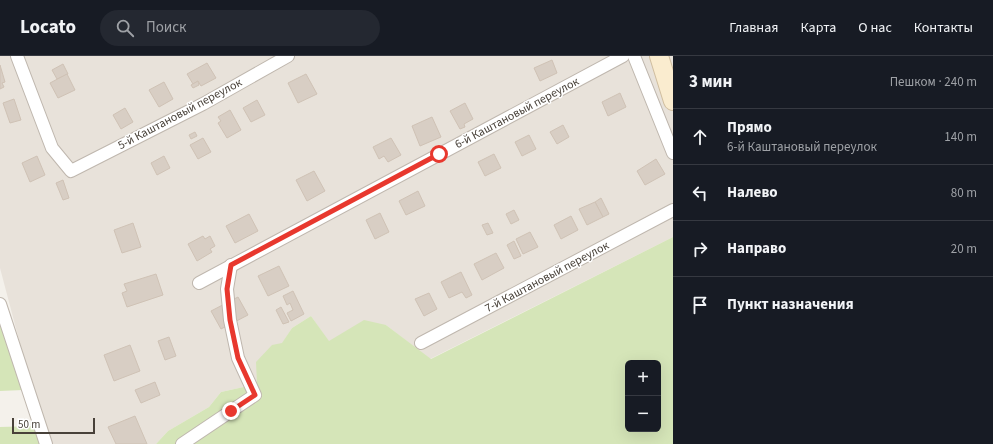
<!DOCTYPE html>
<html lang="ru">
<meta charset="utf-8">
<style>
:root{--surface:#171b24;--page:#242831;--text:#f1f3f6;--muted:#9ea1a6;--line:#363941}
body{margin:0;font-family:"Source Sans 3",sans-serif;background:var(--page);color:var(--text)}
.controls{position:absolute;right:12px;bottom:12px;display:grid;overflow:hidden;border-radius:6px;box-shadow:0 4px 16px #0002}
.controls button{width:36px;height:36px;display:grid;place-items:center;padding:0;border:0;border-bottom:1px solid var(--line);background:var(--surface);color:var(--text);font:20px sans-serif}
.scale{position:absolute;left:12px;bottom:10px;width:83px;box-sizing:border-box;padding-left:4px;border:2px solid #484139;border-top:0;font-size:11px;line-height:14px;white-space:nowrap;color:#484139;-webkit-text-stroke:3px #fff;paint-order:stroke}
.stop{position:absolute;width:12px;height:12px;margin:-9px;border:3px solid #e8382e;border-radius:50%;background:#fff}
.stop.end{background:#e8382e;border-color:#fff;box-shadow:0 1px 4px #0008}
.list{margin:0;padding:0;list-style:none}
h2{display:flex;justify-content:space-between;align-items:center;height:52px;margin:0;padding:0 16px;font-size:17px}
h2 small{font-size:13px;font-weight:400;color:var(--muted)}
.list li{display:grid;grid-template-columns:26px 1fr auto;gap:12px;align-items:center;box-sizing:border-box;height:56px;padding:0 16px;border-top:1px solid var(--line)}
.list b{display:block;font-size:15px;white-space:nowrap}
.list p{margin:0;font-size:13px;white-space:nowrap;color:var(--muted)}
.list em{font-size:13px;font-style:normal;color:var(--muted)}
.icon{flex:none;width:22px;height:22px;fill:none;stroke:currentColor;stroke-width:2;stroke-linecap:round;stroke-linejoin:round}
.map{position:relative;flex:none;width:673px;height:388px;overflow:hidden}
header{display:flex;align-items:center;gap:24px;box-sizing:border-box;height:56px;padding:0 20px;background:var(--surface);border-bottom:1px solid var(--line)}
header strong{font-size:19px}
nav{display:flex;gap:22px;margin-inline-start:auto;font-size:14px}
.search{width:280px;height:36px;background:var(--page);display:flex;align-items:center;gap:10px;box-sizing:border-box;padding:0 14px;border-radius:22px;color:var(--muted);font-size:15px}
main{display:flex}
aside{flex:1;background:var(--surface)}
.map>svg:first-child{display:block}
.residential{fill:#e8e2da}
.green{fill:#d5e5b8;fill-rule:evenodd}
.building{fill:#d8cec4;stroke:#cfc2b5}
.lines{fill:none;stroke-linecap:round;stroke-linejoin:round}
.street-casing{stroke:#bfb7ae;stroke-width:14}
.secondary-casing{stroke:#d0be9f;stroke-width:20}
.street{stroke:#fff;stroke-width:12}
.secondary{stroke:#faeccf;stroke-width:18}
.route{stroke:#e8382e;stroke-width:5}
.labels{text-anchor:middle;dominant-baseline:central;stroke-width:3;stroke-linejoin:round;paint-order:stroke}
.street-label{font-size:12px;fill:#484139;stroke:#fff}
</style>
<header>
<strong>Locato</strong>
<div class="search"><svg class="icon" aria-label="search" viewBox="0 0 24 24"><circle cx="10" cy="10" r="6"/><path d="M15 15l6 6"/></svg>Поиск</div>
<nav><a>Главная</a><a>Карта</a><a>О нас</a><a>Контакты</a></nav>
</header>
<main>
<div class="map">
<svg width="673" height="388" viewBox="0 0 673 388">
<rect width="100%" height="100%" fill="#f4f1eb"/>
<polygon class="residential" points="0,0 673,0 673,181 430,303 386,269 329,286 311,260 292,272 257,328 221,336 209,351 168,375 156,388 52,388 23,299 0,212"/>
<g class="green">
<path d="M673,181v207h-517l12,-13 41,-24 12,-15 36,-8 -1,-22 16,-17 10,-2 10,-15 19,-12 18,25 35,-21 22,5 45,34zM628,307h30v66h-30z"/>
<polygon points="0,268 23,334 0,335"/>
<polygon points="35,370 41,388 0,388 0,371"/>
</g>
<g class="building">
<polygon points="552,4 557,17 540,25 534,12"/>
<polygon points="207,7 216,22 201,30 198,25 193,28 187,18"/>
<polygon points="63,8 68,18 57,23 52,14"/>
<polygon points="0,9 5,26 2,27 4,31 0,33"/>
<polygon points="67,18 75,34 58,42 50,27"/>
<polygon points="306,18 317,38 298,47 288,27"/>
<polygon points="198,25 199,29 193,32 191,29"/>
<polygon points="164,26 173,43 159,51 149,34"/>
<polygon points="620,37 626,51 608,60 602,46"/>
<polygon points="14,43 21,64 10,67 3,47"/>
<polygon points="257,44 265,59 251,66 243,52"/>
<polygon points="465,47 473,63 464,68 465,71 460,73 450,55"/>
<polygon points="125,52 133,66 121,73 113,59"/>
<polygon points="230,54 241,74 227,82 218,67 221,65 218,61"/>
<polygon points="432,61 441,81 420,90 412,70"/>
<polygon points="563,69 569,81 557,88 550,76"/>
<polygon points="195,76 197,80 191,83 189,79"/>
<polygon points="529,79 536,93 522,100 515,86"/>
<polygon points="203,82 211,96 198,103 190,89"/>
<polygon points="391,82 401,99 388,106 384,100 379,103 373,91"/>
<polygon points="494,98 501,112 485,120 478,106"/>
<polygon points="37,100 45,119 30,126 22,107"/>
<polygon points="164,100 170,112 157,119 151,107"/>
<polygon points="656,103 665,118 645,129 637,115"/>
<polygon points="314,115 325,135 307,145 296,124"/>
<polygon points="63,124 69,142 63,144 56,127"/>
<polygon points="418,135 425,150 406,159 399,145"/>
<polygon points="601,142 609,158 603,161 595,146"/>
<polygon points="595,146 603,161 587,169 579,153"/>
<polygon points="514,154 519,164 511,168 506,158"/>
<polygon points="380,157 389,176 375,183 366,164"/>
<polygon points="249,158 258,175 235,187 226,170"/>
<polygon points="571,160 578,174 561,183 554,169"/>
<polygon points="133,167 141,191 122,197 114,174"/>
<polygon points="488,167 493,177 487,179 482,169"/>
<polygon points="530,176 538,191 523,198 516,183"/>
<polygon points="203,180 205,183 210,180 215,190 210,193 212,196 197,205 188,188"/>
<polygon points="514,185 521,200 514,203 507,189"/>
<polygon points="496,197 504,212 482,224 474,208"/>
<polygon points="279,210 289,230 268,240 258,220"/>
<polygon points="461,216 472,239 466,242 462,236 449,242 441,226"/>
<polygon points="156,218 163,239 127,251 122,237 127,235 124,228"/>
<polygon points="293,235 304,258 291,265 287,257 293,254 290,247 287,249 283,240"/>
<polygon points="429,237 437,253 424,260 415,243"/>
<polygon points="238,241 248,259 221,273 211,255"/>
<polygon points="281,251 289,266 283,268 276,254"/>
<polygon points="169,281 176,300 165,304 158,285"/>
<polygon points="130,289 140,315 114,325 104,299"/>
<polygon points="155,326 160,339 141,347 135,334"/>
<polygon points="135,360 147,388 116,388 108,371"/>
</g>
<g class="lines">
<defs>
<g id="street">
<polyline points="17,0 52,92 71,115 203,48 288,0"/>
<polyline points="634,0 673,97"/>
<polyline points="199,227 623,0"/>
<polyline points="0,248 46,388"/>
<polyline points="421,287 673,154"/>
<polyline points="182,388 255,339 238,302 230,264 227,233 231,209"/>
</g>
<polyline id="secondary" points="659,0 673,45"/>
</defs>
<use href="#street" class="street-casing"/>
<use href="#secondary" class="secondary-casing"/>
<use href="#street" class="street"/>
<use href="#secondary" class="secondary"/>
</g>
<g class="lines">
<polyline class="route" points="231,355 255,339 238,302 230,264 227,233 231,209 439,98"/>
</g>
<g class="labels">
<g class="street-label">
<text transform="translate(517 57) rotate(-28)">6-й Каштановый переулок</text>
<text transform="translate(180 58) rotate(-28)">5-й Каштановый переулок</text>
<text transform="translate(547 221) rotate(-28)">7-й Каштановый переулок</text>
</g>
</g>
</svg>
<div class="controls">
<button>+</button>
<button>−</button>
</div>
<div class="scale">50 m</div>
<div class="stop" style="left:439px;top:98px"></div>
<div class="stop end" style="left:231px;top:355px"></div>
</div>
<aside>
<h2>3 мин<small>Пешком · 240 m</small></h2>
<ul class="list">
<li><svg class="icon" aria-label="ahead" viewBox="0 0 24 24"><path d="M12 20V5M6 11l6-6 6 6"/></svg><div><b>Прямо</b><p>6-й Каштановый переулок</p></div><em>140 m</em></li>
<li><svg class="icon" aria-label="left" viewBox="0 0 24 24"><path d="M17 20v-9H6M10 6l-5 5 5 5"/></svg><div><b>Налево</b></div><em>80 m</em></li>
<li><svg class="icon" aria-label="right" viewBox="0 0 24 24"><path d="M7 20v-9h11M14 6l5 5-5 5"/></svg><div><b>Направо</b></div><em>20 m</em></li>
<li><svg class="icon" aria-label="arrive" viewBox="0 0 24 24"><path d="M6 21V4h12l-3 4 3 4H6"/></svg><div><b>Пункт назначения</b></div></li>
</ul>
</aside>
</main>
